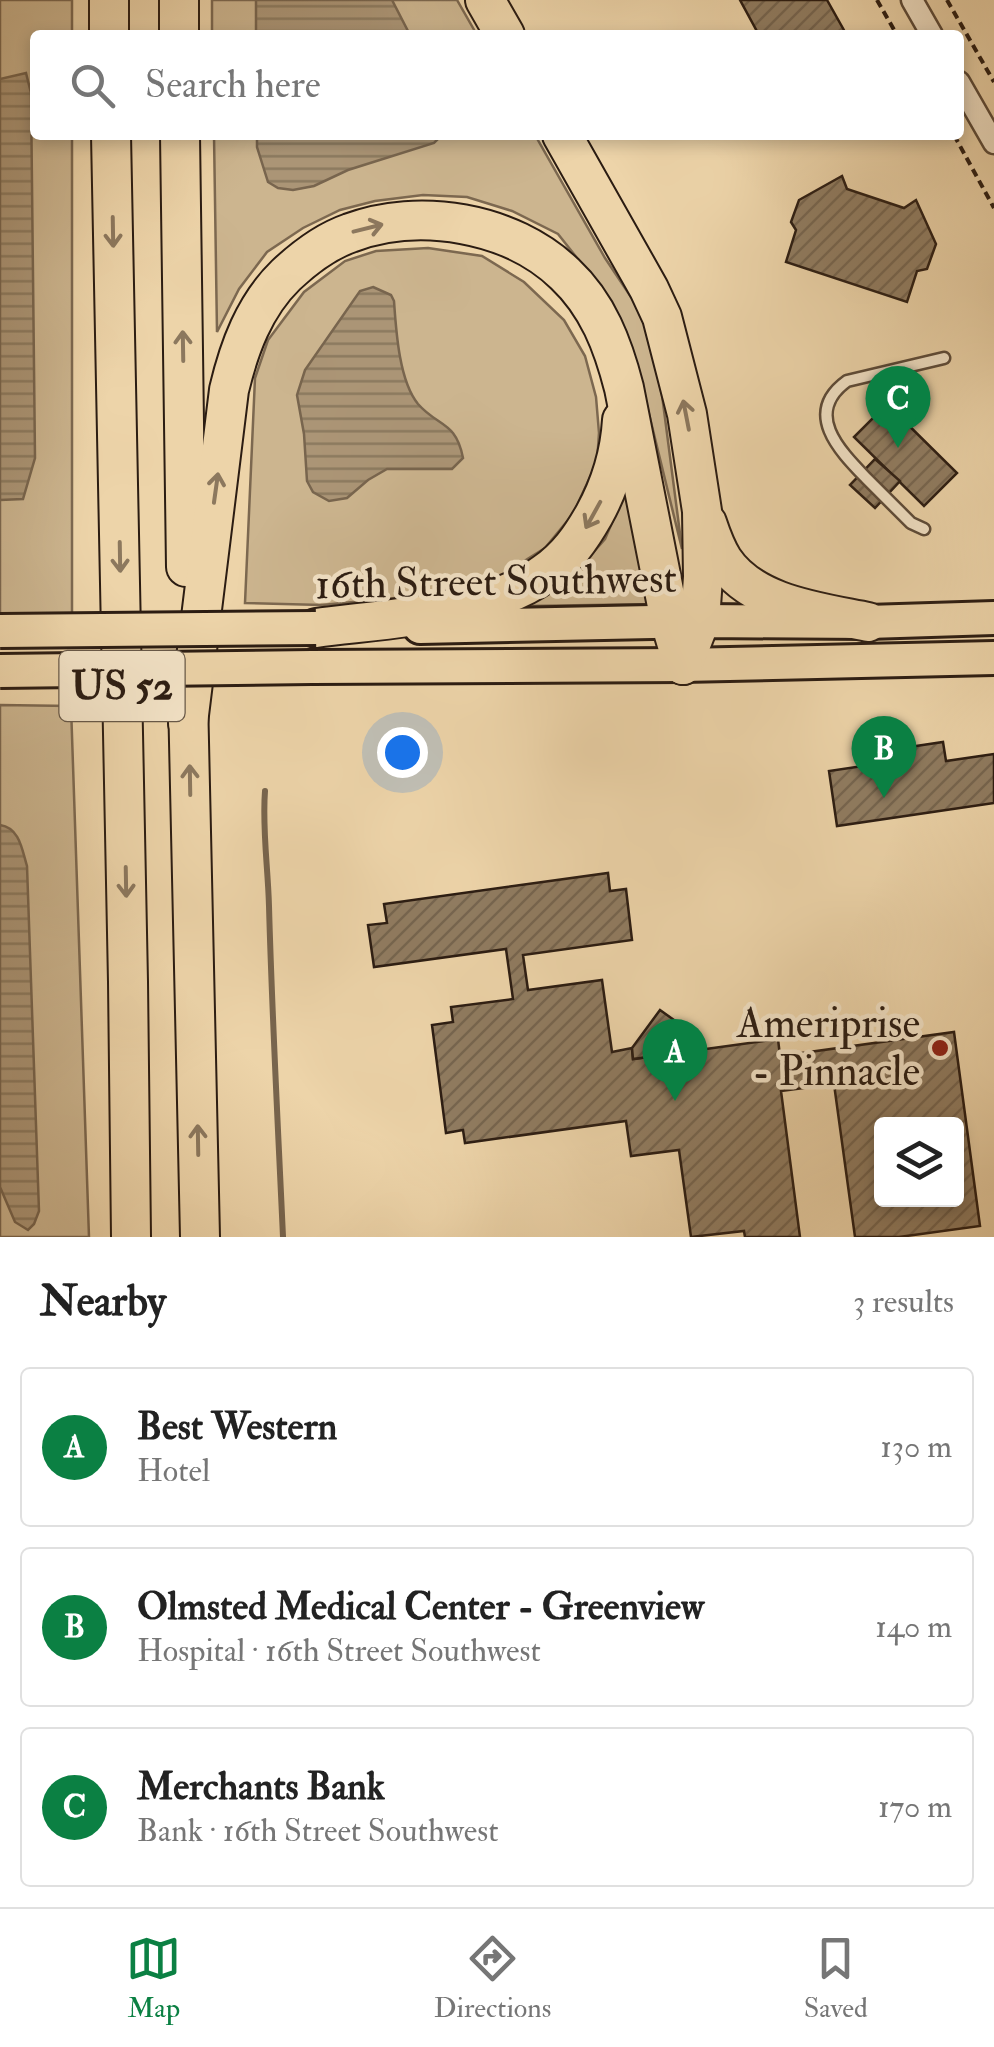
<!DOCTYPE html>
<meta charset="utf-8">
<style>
:root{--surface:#fff;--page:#f2f2f2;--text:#222;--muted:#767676;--line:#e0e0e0;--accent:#0b8043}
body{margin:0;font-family:"IM FELL Double Pica",serif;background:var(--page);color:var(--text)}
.controls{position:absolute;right:30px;bottom:30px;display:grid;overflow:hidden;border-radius:10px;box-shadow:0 5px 15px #0003}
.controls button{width:90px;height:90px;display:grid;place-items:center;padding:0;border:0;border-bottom:2px solid var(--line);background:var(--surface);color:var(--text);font:50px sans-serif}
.you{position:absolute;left:402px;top:752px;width:35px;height:35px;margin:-25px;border:8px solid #fff;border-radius:50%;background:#1a73e8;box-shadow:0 0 0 15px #1a73e833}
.badge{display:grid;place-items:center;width:65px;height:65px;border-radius:50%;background:var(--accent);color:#fff;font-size:32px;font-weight:700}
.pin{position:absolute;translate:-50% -82px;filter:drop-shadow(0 2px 5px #0008)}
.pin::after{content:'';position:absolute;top:52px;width:35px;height:30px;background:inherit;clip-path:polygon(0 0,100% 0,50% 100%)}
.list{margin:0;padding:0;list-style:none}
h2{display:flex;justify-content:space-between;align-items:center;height:130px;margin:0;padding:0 40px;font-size:42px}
h2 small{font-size:32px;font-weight:400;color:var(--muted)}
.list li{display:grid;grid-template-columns:65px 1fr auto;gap:30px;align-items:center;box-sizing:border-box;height:160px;margin:0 20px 20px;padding:0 20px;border:2px solid var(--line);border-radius:10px}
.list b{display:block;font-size:38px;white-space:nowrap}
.list p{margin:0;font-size:32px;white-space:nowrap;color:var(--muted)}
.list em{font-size:32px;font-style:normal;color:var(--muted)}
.icon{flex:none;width:55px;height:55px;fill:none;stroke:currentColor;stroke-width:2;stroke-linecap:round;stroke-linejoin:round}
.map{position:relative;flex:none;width:994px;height:1237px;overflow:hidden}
.search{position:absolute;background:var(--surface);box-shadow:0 5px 15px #0003;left:30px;right:30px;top:30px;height:110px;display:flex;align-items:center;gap:25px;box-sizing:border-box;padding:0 35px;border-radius:10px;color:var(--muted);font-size:38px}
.sheet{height:670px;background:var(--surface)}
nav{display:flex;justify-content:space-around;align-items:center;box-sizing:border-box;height:140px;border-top:2px solid var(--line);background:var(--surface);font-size:28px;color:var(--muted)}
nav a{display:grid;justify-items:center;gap:5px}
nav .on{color:var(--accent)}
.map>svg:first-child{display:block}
.grass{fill:#ccb58f;stroke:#7c6850;stroke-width:2.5}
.water{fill:url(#water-rules);stroke:#78654e;stroke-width:2.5}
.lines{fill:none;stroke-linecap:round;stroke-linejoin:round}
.stream{stroke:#78654e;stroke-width:6}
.building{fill:url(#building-hatch);stroke:#2b1c12;stroke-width:2.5;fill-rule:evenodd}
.lane-casing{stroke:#5c4a38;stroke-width:15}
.street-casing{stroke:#5c4a38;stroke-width:25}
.primary-casing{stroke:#2b1c12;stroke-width:38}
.highway-casing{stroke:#2b1c12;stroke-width:42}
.path{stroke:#2b1c12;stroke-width:4;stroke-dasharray:8 5;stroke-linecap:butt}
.lane{stroke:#f3e3c7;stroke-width:10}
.street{stroke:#f3e3c7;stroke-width:20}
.primary{stroke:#edd4a9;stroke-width:32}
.highway{stroke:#edd4a9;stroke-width:38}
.primary-bridge-casing{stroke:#2b1c12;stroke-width:38;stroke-linecap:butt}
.primary-bridge{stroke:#edd4a9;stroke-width:32}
.oneway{stroke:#8c785e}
.poi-dot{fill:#8f2418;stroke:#f3e3c7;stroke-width:4}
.labels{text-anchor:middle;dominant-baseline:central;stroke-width:9;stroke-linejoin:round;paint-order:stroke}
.shield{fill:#f3e3c7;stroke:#675848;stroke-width:2.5}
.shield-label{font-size:40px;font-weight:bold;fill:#2b1c12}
.street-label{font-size:42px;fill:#2b1c12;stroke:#f3e3c7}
.poi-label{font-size:42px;fill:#2b1c12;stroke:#f3e3c7;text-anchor:end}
</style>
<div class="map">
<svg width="994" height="1237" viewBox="0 0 994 1237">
<defs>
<pattern id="water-rules" width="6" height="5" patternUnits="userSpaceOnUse" patternTransform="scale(2.5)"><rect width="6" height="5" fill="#ab9576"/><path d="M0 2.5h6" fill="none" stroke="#8b795f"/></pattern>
<pattern id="building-hatch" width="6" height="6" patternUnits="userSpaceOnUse" patternTransform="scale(2.5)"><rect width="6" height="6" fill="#907c61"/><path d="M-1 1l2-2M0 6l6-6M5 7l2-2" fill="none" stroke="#76654f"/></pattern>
</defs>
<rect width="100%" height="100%" fill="#edd4a9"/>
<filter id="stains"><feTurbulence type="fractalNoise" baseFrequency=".002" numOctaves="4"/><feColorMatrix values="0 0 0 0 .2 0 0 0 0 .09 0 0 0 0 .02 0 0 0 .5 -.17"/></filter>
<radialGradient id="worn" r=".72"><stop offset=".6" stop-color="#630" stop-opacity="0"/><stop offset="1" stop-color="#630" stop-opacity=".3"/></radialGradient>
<g class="grass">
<polygon points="0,0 72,0 72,35 35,35 35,135 72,135 72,616 0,615"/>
<polygon points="212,0 457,0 477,35 212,35"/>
<polygon points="214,135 535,135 605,258 643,315 662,395 682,549 639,373 608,297 558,234 512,211 467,197 423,195 375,201 340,210 303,228 267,252 239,289 217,332"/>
<polygon points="428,248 482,256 524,282 564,320 585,356 596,397 599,433 597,462 573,514 545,548 486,585 437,594 322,605 245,603 255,378 268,340 304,292 345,261 376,251"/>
<polygon points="626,490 654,604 528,606 583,564 605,539"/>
<polygon points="0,705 71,706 89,1237 0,1237"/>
</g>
<g class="water">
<polygon points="256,0 392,0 410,35 256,35"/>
<polygon points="26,73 31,93 35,458 23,499 0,500 0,79"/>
<polygon points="257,135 442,135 434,143 348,170 314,186 293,190 278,188 268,182 257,147"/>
<path d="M373,287l18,8 3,6c2,29 5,80 24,103 20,23 38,17 45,54l-11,11h-65l-19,11 -21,18 -18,3 -16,-9 -6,-11 -3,-47 -7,-39 8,-25 55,-79z"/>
<path d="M0,825c20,3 22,25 27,41l12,345 -5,13 -6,6 -13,-8 -15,-35z"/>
</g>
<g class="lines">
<path class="stream" d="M265,791c-3,38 3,76 4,115 3,110 9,221 14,331"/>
</g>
<g class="building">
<polygon points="740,0 827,0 845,32 840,35 759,35"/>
<polygon points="842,176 847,189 904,208 916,200 936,244 927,269 917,271 907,302 786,262 796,230 791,222 799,200"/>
<polygon points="887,404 957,473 924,506 854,437"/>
<polygon points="875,459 900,481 875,508 850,485"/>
<polygon points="943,742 946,761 994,754 994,803 837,826 829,771 890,762 889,750"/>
<path d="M608,873l2,18 16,-2 6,51 -109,15 5,35 74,-10 10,72 20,-4 1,11 145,-20 2,17 174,-24 26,194 -81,11h-44l-21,-153 -53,7 19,146h-55l-1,-6 -53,6 -12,-87 -48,6 -5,-35 -161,22 -2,-13 -17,3 -14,-108 21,-3 -2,-15 62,-8 -7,-50 -132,18 -6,-42 19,-2 -3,-19zM882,1124h74v76h-74z"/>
<polygon points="660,1010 688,1030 670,1054 633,1059 632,1048"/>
</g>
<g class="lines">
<defs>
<path id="lane" d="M924,529l-13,-6c-15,-15 -30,-30 -45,-45 -27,-28 -63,-65 -19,-97l97,-23"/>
<g id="street">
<polyline points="912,0 932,35"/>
<polyline points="959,82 994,143"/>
</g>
<g id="primary">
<polyline points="420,627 700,621 868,622 994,618"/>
<polyline points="312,667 683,665 994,658"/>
</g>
<g id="highway">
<polyline points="109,0 109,35"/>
<polyline points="179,0 179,35"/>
<polyline points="485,0 505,35"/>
<polyline points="111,135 128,982 131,1237"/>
<polyline points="180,135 186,567"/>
<polyline points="562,135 649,289 662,317 687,414 702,511 703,577 700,621 683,665"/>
<path d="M707,523c4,12 9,26 16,37 30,45 96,52 145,62"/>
<path d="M316,628c67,-9 173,-13 229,-55 22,-15 36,-35 49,-58 16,-29 26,-61 28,-95"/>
<polyline points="188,697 200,1237"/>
<path d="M188,723l41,-333c10,-42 25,-84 57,-115 17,-16 41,-34 64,-42 69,-26 161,-11 215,41 33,31 48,71 59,114l46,233 13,44"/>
</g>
</defs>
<use href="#lane" class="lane-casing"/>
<use href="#street" class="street-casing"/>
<use href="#primary" class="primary-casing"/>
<use href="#highway" class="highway-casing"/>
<g class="path">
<polyline points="877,0 897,35"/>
<polyline points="947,0 994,82"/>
<polyline points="954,135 994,208"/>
</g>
<use href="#lane" class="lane"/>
<use href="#street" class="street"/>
<use href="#primary" class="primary"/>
<use href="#highway" class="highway"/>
<defs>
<g id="primary-bridge">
<polyline points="0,631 316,628"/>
<polyline points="0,671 312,667"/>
</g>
</defs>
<use href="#primary-bridge" class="primary-bridge-casing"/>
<use href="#primary-bridge" class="primary-bridge"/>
</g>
<defs><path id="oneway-shaft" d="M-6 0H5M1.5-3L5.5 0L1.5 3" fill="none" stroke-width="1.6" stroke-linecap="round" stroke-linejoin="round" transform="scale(2.5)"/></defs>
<g class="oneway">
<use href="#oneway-shaft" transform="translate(368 228) rotate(-14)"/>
<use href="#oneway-shaft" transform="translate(113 232) rotate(89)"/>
<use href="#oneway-shaft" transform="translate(183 346) rotate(-91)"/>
<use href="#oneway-shaft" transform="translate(686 415) rotate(-101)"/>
<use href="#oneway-shaft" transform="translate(216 488) rotate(-82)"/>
<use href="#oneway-shaft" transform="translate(593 515) rotate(119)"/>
<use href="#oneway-shaft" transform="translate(120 557) rotate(89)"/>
<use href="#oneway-shaft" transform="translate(190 780) rotate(-91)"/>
<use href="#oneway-shaft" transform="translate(126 882) rotate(89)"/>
<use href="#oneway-shaft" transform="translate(198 1140) rotate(-91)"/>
</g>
<circle class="poi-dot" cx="940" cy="1048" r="10"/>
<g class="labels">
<rect class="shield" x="59.5" y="651" width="125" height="70" rx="8"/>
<g class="shield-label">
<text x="122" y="686">US 52</text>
</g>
<g class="street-label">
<text transform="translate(496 582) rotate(-1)">16th Street Southwest</text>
</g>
<g class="poi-label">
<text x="920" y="1024">Ameriprise<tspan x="920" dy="48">- Pinnacle</tspan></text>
</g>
</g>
<rect width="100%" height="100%" filter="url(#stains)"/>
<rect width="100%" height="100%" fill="url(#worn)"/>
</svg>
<div class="controls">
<button><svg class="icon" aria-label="layers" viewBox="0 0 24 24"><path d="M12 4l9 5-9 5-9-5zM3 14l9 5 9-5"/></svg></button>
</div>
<div class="you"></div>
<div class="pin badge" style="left:675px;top:1101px">A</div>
<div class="pin badge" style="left:884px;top:798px">B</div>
<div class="pin badge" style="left:898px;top:448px">C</div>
<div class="search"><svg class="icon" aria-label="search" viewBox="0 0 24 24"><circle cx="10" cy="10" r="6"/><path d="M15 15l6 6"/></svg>Search here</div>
</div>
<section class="sheet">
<h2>Nearby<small>3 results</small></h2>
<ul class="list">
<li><span class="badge">A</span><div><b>Best Western</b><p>Hotel</p></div><em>130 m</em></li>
<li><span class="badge">B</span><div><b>Olmsted Medical Center - Greenview</b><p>Hospital · 16th Street Southwest</p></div><em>140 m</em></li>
<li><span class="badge">C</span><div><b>Merchants Bank</b><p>Bank · 16th Street Southwest</p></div><em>170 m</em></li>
</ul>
</section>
<nav>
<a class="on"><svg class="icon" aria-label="map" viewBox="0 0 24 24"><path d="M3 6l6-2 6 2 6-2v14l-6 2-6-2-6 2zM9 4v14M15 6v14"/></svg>Map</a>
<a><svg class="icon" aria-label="directions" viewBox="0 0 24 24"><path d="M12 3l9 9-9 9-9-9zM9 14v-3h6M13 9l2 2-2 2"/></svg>Directions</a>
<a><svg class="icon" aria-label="saved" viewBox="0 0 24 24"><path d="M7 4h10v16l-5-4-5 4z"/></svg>Saved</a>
</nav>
